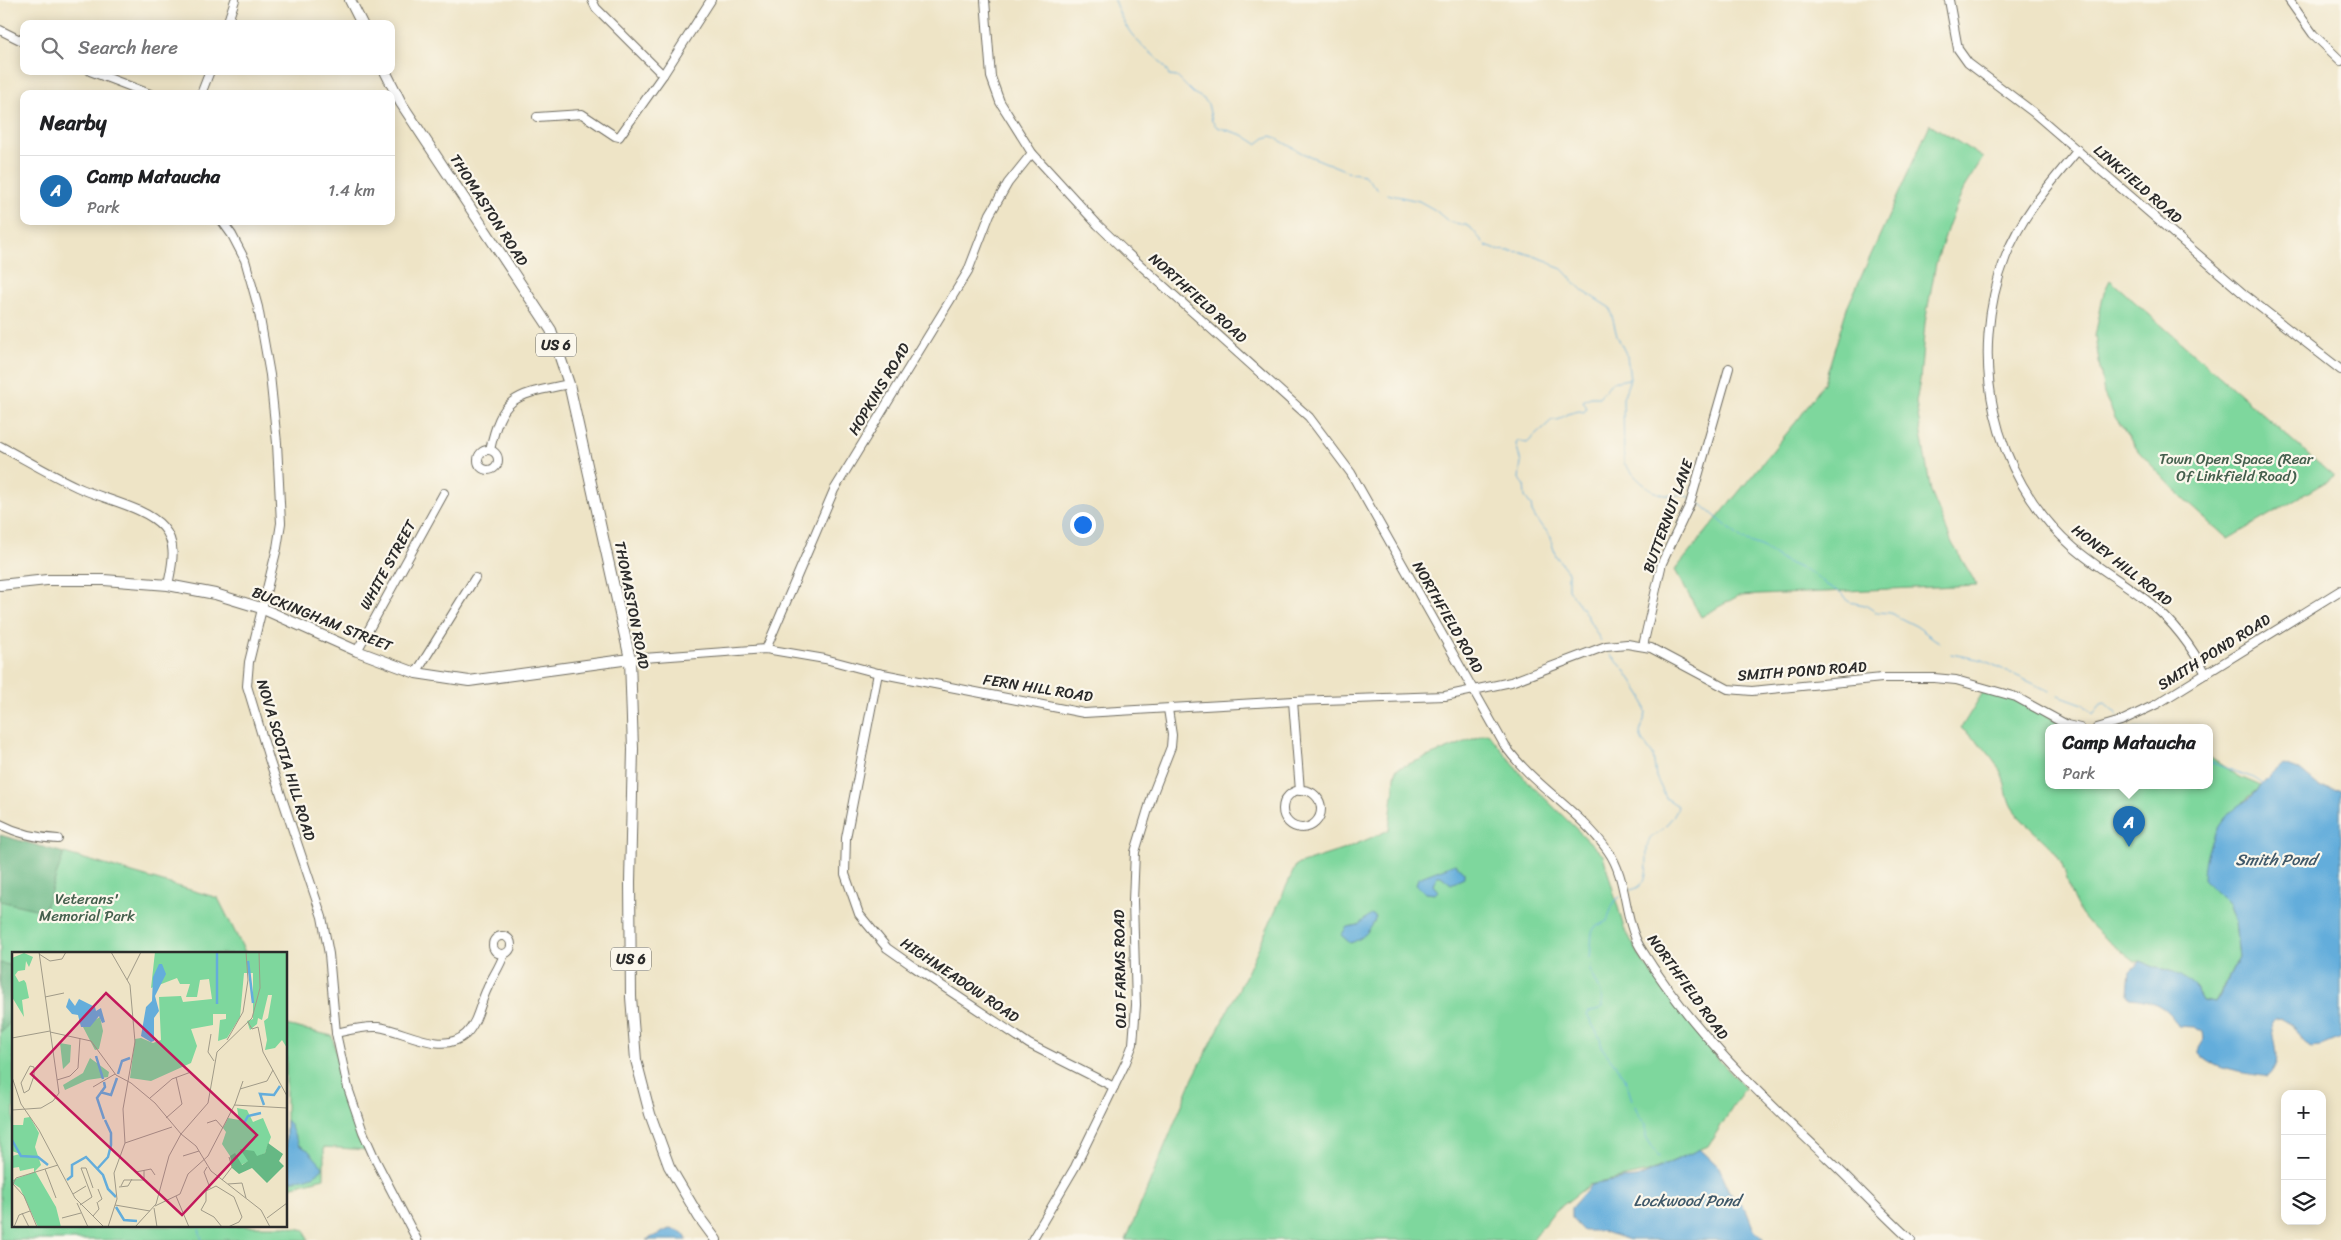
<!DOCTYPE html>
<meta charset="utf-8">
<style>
:root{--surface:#fff;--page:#f6f6f6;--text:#202124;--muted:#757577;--line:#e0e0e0;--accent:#1f6fb2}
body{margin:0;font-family:Sriracha,sans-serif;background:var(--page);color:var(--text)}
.controls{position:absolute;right:15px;bottom:15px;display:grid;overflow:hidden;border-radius:10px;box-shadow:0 2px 12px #0003}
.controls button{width:45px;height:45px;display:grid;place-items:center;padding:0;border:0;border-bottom:1px solid var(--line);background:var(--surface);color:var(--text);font:25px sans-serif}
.you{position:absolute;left:1082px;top:524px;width:18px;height:18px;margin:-12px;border:4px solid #fff;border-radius:50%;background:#1a73e8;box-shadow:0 0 0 8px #1a73e833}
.badge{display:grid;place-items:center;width:32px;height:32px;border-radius:50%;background:var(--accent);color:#fff;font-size:16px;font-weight:700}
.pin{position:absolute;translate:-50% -41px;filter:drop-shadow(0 1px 2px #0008)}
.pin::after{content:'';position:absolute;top:26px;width:18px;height:15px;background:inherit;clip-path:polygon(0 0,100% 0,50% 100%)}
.popup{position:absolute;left:2045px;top:724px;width:168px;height:65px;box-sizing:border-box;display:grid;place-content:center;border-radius:10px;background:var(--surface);filter:drop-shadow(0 1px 4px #0005);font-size:16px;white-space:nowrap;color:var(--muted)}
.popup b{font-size:19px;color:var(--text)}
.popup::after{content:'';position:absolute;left:50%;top:100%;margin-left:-10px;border:10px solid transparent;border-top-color:var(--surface)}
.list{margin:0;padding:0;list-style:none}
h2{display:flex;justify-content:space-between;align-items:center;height:65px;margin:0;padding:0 20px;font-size:21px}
h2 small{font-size:16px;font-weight:400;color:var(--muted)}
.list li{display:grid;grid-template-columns:32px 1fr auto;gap:15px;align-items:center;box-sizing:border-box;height:70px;padding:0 20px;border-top:1px solid var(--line)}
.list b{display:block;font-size:19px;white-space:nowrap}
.list p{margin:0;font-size:16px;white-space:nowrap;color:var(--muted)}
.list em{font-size:16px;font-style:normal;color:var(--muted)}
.icon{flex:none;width:28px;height:28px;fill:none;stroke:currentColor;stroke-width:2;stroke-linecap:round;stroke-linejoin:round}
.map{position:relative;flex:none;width:2341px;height:1240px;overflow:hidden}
.search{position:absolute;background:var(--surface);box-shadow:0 2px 12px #0003;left:20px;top:20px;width:375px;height:55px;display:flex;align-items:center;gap:12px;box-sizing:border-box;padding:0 18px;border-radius:10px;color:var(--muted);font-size:19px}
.panel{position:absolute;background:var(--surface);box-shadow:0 2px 12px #0003;left:20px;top:90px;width:375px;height:135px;border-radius:10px}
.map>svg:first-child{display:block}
.green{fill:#7ed79d;stroke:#548164}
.forest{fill:#66b884;stroke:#487258}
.water{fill:#64addb;stroke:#486c83}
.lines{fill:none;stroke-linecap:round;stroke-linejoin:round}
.stream{stroke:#64addb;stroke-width:1}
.minor-casing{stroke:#6f6c61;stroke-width:10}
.major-casing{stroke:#6f6c61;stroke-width:12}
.minor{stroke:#fff;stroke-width:8}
.major{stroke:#fff;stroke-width:10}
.labels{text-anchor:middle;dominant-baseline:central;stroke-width:4.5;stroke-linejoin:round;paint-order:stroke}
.shield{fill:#fbf7ec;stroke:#696865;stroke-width:1}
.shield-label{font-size:14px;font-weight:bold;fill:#2b2b2b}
.street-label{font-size:15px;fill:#2b2b2b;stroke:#fbf7ec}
.park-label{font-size:15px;fill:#445f4d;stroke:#fbf7ec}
.water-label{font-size:16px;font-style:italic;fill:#3f5869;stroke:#fbf7ec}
.inset-river{fill:none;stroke:#64addb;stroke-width:2.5}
.inset-road{fill:none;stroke:#a09a88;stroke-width:1}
.view{fill:#c2185b;fill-opacity:0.15;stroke:#c2185b;stroke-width:2.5}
.inset-edge{fill:none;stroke:#2b2b2b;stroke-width:2.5}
</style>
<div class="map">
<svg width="2341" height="1240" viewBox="0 0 2341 1240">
<rect width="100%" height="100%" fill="#fbf7ec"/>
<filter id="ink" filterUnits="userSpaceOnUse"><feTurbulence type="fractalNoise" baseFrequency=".02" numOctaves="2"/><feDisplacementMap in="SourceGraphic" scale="10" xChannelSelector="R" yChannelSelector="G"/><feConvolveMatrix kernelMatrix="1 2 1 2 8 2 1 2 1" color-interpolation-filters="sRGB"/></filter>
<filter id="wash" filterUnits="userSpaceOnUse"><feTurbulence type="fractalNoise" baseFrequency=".0096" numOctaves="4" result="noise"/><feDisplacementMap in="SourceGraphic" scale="20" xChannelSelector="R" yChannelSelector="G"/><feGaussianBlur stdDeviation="1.12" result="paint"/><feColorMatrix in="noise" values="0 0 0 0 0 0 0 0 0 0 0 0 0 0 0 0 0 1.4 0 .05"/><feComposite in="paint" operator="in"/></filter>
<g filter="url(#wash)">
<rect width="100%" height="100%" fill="#eee4c6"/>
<g class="green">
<polygon points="1930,124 1983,158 1965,186 1949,224 1936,263 1925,323 1920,380 1916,403 1931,492 1952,543 1977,585 1738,596 1701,617 1675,570 1800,417 1824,383 1847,308"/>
<polygon points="2110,280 2334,477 2228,539 2185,500 2139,452 2115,417 2104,394 2095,336 2104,292"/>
<path d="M1985,689l32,10 54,29h-22v58h160v-29l31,20 21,9c-6,7 -13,11 -20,18 -26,22 -37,43 -36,77l23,22 7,19 4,35 -24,46 -13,-2 -7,-13 -25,-18 -14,-2 -15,-7 -6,1c-21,-17 -44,-31 -58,-55 -11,-18 -9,-40 -23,-56 -11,-13 -39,-34 -44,-48 -4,-8 -4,-18 -7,-26 -9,-22 -24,-34 -42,-49z"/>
<polygon points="1488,733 1525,779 1603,855 1624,928 1645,965 1720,1061 1745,1088 1708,1146 1648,1172 1589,1185 1554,1212 1532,1240 1126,1240 1193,1078 1247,973 1296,865 1345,849 1389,830 1396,769"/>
<polygon points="64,853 218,898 246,954 14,954 14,1226 286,1226 305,1230 308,1240 0,1240 0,892 37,902"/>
<polygon points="286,1025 332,1036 348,1102 367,1150 324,1147 324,1178 286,1188"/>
</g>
<g class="forest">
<polygon points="0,835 64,853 44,911 0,901"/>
<polygon points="0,963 14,966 14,1017 3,1031 0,1031"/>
</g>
<g class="water">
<path d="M2285,765l16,6 20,17 20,2v248l-19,8 -12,1 -6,-4 -12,-19 -10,-6 -7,1 -3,3c1,21 13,38 -5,55 -23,-5 -52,-5 -68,-24v-6l5,-8 -1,-7 -9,-5 -16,-1c-11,-20 -26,-26 -48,-28l-2,-4 2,-23 11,-10 15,7 14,2 13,7 12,11 7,13 13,2 3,-4 21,-42 -4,-35 -7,-19 -24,-22c0,-29 9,-53 31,-73 6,-5 14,-8 19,-14 9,-9 18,-24 31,-29z"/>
<polygon points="1455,864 1464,872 1464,878 1451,884 1441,876 1437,876 1433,885 1438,891 1435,894 1426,893 1416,885 1418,878"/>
<path d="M1371,914l5,3c-4,12 -14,23 -26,26l-9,-8 6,-8 11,-2z"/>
<path d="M286,1120l3,3 10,22 9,5 15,17c-9,13 -23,12 -37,14z"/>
<polygon points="1700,1149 1719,1167 1732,1196 1746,1210 1754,1230 1765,1240 1630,1240 1601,1231 1583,1231 1571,1218 1571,1208 1591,1185 1622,1179 1637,1178"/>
<path d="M669,1229c9,1 15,2 18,11h-41z"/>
</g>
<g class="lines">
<g class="stream">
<path d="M1114,0c5,14 11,27 21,38 10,13 30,22 34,38l8,1 16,16 11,6 4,5 4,17 5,6 26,8 14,9 8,-6 7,-2 30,17 50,20 12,2 15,16"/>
<path d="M1387,194l32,7 16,9 14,12 17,3 5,3 15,18 11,4 25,2 26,9 6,5 8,3 21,22 27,17 7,28 10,20 3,23 -7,19 1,65c10,13 24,29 41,32 9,1 16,-1 25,2"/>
<polyline points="1695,499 1743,540 1761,546 1780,559 1815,575 1825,584 1843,594 1849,602 1865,605 1876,612 1890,613 1916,626 1940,643"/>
<polyline points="1601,641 1584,611 1568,589 1568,572 1556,556 1548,532 1539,524 1532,512 1531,505 1525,497 1524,484 1519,479 1521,462 1516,444 1518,441 1527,443 1552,420 1558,420 1567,414 1579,411 1584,412 1587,408 1583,401 1590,397 1599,397 1612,382 1629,379"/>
<path d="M1610,654l15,16 17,26 4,17 -6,20 2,7 11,15 3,22 10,21 12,8c-2,8 -12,20 -19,26 -4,4 -9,4 -11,11 -4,14 6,44 -18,47"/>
<polyline points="1951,654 1983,660 2049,691"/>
<polyline points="2058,695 2083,704 2093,714 2101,704 2105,703 2115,712 2118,717"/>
<polyline points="2122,725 2128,728 2161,728"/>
<polyline points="2209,762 2254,778 2263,784"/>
<polyline points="1590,958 1592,932 1595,927 1607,921 1614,901 1620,897"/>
<polyline points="1591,965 1590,970 1601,992 1602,1007 1596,1011 1589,1012 1587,1015 1600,1038 1602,1048 1624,1076 1632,1100"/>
<polyline points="1635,1106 1639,1116 1646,1125 1646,1137 1659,1157"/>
<polyline points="1663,1164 1664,1166"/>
<polyline points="199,1229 202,1240"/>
</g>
</g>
</g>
<g filter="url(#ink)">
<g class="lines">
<defs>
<g id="minor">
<polyline points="592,0 596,8 663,75"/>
<path d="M985,0l6,77 9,25 32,51 66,72 29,28 182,164 42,56 154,273c29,40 75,65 103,105 20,28 15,67 32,96 51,83 117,145 187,211 29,27 55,56 84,82"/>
<polyline points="1949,0 1958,49 1968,63 2033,112 2246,296 2341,370"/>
<polyline points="2289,0 2313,34 2341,61"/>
<polyline points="227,24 235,0"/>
<polyline points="0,30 24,42"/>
<polyline points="90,71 150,94"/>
<polyline points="201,94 210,71"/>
<polyline points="537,117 582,114 615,136 619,137 663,75 711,0"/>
<path d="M2078,150c-27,33 -57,66 -72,106 -39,100 -15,219 67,291 24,21 52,36 77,56 23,19 42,44 56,71"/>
<polyline points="222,221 232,235 245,260 258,307 270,375 277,443 281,523 277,548 249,662 247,686 270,762 322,917 329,954 336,1033 348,1088 363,1132 375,1159 417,1240"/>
<path d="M0,446c26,14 51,29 77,41 25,12 69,20 86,40 15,17 9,38 5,58"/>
<path d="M490,450c12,-56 27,-55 79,-66"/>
<circle cx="488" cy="460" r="10"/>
<polyline points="1643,646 1662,563 1690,504 1729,368"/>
<polyline points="766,649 834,490 968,271 990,214 1008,183 1032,153"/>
<polyline points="357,651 444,493"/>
<polyline points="630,659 766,649 825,659 878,673 1084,713 1293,701 1445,696 1511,682 1606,646 1627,644 1651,648 1728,689 1752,691 1882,678 1934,678 1956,680 2016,697 2067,725 2080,728"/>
<polyline points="416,673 475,578"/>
<polyline points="878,673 846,838 845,874 859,914 887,948 914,967 1029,1044 1114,1087"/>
<polyline points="1293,701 1300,791"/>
<polyline points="2097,728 2121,721 2157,704 2341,590"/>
<circle cx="1302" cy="809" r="19"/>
<path d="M0,824c19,10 37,14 58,15"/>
<circle cx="502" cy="945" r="9"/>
<path d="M336,1033c13,-3 27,-7 42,-6 26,3 64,29 88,7 12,-12 14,-31 21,-45 5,-12 13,-22 17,-35"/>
<polyline points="1032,1240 1075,1167 1126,1062 1133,1044 1136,1005 1133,901 1135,852 1153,793 1171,747 1172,735 1168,709"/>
</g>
<g id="major">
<polyline points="350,0 362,24"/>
<polyline points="385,71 401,103 551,330 569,384 630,659 633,749 630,882 631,997 636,1060 650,1114 669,1166 699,1217 716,1240"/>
<polyline points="0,585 47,580 104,580 168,585 215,594 261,608 357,651 416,673 469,681 630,659"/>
</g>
</defs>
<use href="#minor" class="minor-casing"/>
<use href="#major" class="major-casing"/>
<use href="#minor" class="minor"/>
<use href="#major" class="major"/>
</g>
</g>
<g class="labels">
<g class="shield">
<rect x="536" y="333.5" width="40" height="23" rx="4"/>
<rect x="611" y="947.5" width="40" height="23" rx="4"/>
</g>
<g class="shield-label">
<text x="556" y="345">US 6</text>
<text x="631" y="959">US 6</text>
</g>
<g class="street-label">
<text transform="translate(2138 184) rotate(41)">LINKFIELD ROAD</text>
<text transform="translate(489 210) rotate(57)">THOMASTON ROAD</text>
<text transform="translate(1198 298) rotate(42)">NORTHFIELD ROAD</text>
<text transform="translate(879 389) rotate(-59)">HOPKINS ROAD</text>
<text transform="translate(1668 516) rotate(-70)">BUTTERNUT LANE</text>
<text transform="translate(388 565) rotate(-61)">WHITE STREET</text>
<text transform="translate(2122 565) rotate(38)">HONEY HILL ROAD</text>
<text transform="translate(632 605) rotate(79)">THOMASTON ROAD</text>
<text transform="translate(1448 617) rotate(60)">NORTHFIELD ROAD</text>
<text transform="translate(322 619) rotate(22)">BUCKINGHAM STREET</text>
<text transform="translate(2214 652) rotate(-32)">SMITH POND ROAD</text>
<text transform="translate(1802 671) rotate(-4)">SMITH POND ROAD</text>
<text transform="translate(1038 688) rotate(9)">FERN HILL ROAD</text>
<text transform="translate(286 760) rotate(73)">NOVA SCOTIA HILL ROAD</text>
<text transform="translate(1120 969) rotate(-91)">OLD FARMS ROAD</text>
<text transform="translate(960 980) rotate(34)">HIGHMEADOW ROAD</text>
<text transform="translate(1688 987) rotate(54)">NORTHFIELD ROAD</text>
</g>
<g class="park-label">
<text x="2236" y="459">Town Open Space (Rear<tspan x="2236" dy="17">Of Linkfield Road)</tspan></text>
<text x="87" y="899">Veterans'<tspan x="87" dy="17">Memorial Park</tspan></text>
</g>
<g class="water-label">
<text x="2276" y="859">Smith Pond</text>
<text x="1687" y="1200">Lockwood Pond</text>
</g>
</g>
<g transform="translate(12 952)">
<rect width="275" height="275" fill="#eee4c6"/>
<path d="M143,0h132v96l-5,-8 -7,8 -10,2 2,-10 -3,-19 4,-3 4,-23h-4l-6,25 -4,-2 -1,6 -7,6 -3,-9 6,-2v-46h-9l-4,44 -13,21 -9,3 2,-21 6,-1v-5h-13v11l-22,4 6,17 -6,17 -40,18 -21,-3 5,-39 6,-1 12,5 8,-3 -2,-43 22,-1 2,6 29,-3 -3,-20 -9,1 -3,17h-11l4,-13h-10l-3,-6 -26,10zM12,1l9,4 -4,10 -3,-6 -1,9 -7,1 -3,4 4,7 5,-2 2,3 3,15 -7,2 2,17 -12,-20v-39zM88,65l3,14 -4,18 -4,1 -12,-23zM48,91l11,2 -1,17 -7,7zM78,106l19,14 -1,5 -21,3 -22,10 -2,-5 20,-12zM225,156l10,2 6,12 10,-4 8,19 -6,16 -24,12 -11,-9 -8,-12 4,-12 -3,-4 5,-10 11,2zM18,165l9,16 -4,14 6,18 -6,6 21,36 5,20h-23l-18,-39 -6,-4 -1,-4 21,-8v-4l-14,3 -1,-4 -7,1v-12l8,-2 -8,-3v-26h11l1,-7z" fill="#7ed79d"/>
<path d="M256,191l15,11 -4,7 5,5 -17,17 -15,-15 -13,6 -7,-6 -2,-12 5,-3 7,12 6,-4 -8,-12 14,2 3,5 8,-3z" fill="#66b884"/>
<path d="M147,12h3l4,10 -11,22 4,15 -5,7v23l-3,1 -10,-6 5,-29 6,-6 1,-24zM57,46l6,8 4,-7 16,8 1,4 5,-3 4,14 -3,1 -3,-7 -9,11h-9l-3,-12 -6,-1 -6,-7z" fill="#64addb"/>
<path class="inset-river" d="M236,9l5,42M205,52v-52M84,104l7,23M106,122l4,-13 8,-3M88,140l11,3 6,-17M252,153l-4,-11 14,1 6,-9M92,167l-7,-21 8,-11 -1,-5M232,171l4,-7 13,-3M0,188l9,16 17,1 10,8M86,216l10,-11 3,-12v-12l-6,-13M55,228l5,-4v-11l14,-8 17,18 5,14 8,8M104,255l8,13 13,1"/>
<path class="inset-road" d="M27,2l11,7 12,-2 4,-7M115,28l14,-28M33,45l19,-4M236,70l4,7 6,-2 5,25 24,44M38,80l41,9 25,34 15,8 24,20 26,31M199,82l-3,18 6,9M0,86l38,-7M215,88l16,-28 5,-32 -2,-28M18,114l4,1v9l-5,14 -5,3 -3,-10zM0,125l9,27 18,26 36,68 29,29M45,128l13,-4 8,-8 2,-30M81,135l22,-13M228,137l27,-8 6,-11M138,146l22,-19 19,-7M222,153l53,3M0,158l29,-2 12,-7 6,-8 -20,-141M154,166l16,-14 -6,-27M195,171l9,-3 7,8M169,182l15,12 15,25 50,39 9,17M113,191l47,-16M171,204l16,-5M195,215l-3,5 6,16M33,217l11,29M124,220l15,-3 4,6M210,228l10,-13 -3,-10M0,231l12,13 13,31M1,232l3,-6 42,-13M216,232l14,-1 4,15M109,234l3,-6h20v-10M107,235l9,-1 4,-7M61,242l13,-8M164,244l13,31M86,250l4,-3 -4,-10M65,251l11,24M68,253l12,-8 -11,-29h5l7,20M103,253l35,6M143,254l25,-12 8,-20 20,-18 27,-52 8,-23M142,256l3,19M10,261l7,14M81,264l6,-7 -2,-7M50,266l19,-5M255,266l20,-15M2,275l5,-12 11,-4M96,275l9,-28 -3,-26 11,-30 -2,-34 12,-67 -5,-57 -19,-33M123,275l21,-23 13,-48 12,-22 27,-31 9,-51 35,-34 8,-30 -1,-36M210,275l-8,-10 -13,-7 5,-9v-10l10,-5 18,11 8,20 -3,5 -11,5"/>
<path class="view" d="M94,41l151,142 -75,80 -151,-141z"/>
<rect width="275" height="275" class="inset-edge"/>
</g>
</svg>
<div class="controls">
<button>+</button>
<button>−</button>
<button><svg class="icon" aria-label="layers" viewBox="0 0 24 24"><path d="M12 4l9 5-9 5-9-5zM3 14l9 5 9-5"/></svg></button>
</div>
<div class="you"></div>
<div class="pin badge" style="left:2129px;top:847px">A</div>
<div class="popup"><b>Camp Mataucha</b>Park</div>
<div class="search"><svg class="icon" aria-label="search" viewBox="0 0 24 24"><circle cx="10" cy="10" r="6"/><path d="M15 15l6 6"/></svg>Search here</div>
<section class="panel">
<h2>Nearby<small></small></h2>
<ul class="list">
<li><span class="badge">A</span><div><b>Camp Mataucha</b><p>Park</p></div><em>1.4 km</em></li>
</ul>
</section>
</div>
